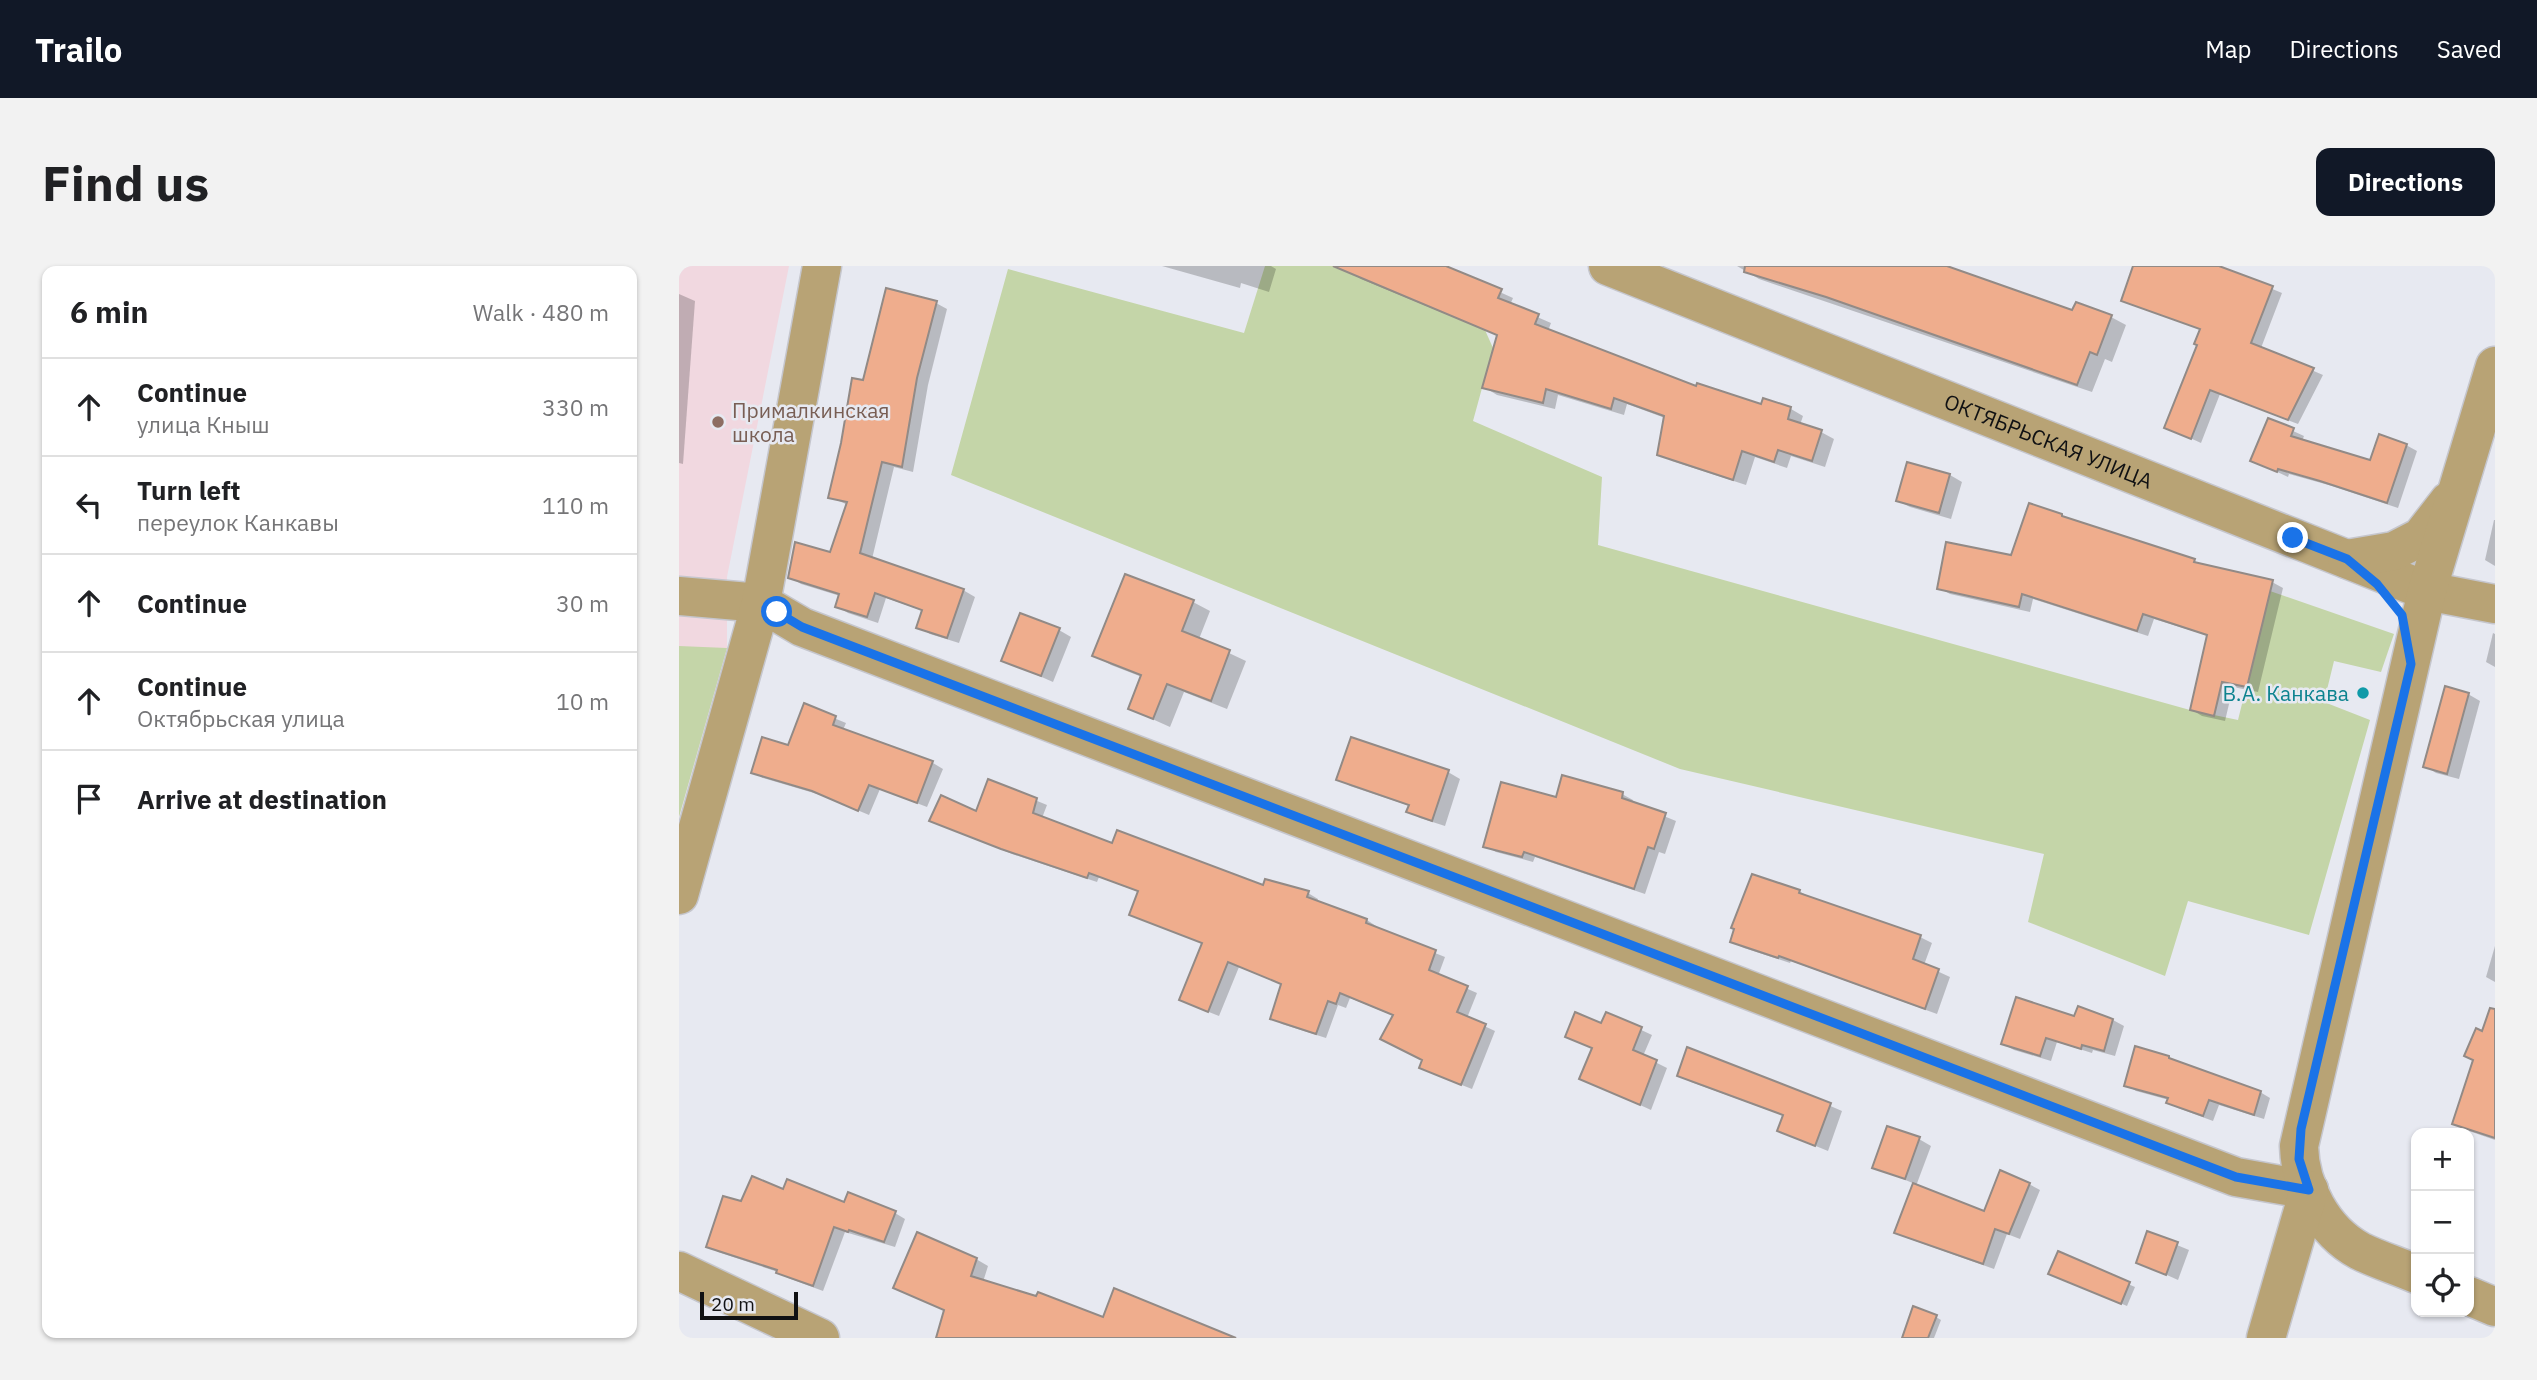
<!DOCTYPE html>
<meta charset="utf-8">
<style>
:root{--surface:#fff;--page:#f2f2f2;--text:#202124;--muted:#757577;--line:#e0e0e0;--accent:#111827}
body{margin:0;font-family:"IBM Plex Sans",sans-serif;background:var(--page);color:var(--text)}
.controls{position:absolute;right:21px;bottom:21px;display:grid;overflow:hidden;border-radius:14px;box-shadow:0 2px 5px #0004}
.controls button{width:63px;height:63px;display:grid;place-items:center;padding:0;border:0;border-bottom:2px solid var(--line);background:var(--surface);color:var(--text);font:35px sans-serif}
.scale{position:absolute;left:21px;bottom:18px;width:98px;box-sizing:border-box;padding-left:7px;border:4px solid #101113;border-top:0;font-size:19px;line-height:24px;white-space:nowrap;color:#101113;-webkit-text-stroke:5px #e7e9f1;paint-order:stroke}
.stop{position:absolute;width:21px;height:21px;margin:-16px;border:5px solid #1a73e8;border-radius:50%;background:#fff}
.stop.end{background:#1a73e8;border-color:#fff;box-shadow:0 2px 7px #0008}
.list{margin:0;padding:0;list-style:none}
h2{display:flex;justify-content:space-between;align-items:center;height:91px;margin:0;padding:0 28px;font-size:30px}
h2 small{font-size:23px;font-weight:400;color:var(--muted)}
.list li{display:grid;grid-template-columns:46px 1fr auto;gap:21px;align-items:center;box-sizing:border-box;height:98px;padding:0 28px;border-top:2px solid var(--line)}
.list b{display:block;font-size:26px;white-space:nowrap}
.list p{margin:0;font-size:23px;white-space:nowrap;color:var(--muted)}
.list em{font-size:23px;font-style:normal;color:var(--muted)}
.icon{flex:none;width:38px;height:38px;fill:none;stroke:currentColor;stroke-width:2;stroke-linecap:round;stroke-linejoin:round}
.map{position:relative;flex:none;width:1816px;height:1072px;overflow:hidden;border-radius:14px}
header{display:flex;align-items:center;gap:42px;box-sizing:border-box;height:98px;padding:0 35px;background:var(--accent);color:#fff}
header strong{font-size:33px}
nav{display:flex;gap:38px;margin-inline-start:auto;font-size:24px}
.intro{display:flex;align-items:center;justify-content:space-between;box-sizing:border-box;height:168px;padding:0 42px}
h1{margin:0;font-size:49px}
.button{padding:18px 32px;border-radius:14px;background:var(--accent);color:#fff;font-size:24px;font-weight:700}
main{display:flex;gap:42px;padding:0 42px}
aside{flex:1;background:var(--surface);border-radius:14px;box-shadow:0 2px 5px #0004}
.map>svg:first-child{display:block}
.education{fill:#f1d8e0}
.green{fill:#c4d5a8}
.shadow{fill:#0003}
.building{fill:#efad8d;stroke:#928a86;stroke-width:2}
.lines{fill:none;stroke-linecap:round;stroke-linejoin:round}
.minor-casing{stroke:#c5c6cd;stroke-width:41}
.minor{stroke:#b8a375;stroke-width:38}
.route{stroke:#1a73e8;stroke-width:9}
.education-dot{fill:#8d6e63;stroke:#e7e9f1;stroke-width:2.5}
.culture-dot{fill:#0f9aa8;stroke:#e7e9f1;stroke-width:2.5}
.labels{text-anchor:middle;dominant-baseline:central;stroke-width:5;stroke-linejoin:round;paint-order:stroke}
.education-label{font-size:21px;fill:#785e54;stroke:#e7e9f1;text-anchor:start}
.street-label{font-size:21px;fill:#101113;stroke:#e7e9f1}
.culture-label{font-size:21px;fill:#0d838f;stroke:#e7e9f1;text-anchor:end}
</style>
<header>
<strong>Trailo</strong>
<nav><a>Map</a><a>Directions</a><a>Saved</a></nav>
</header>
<div class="intro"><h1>Find us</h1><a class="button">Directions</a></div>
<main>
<aside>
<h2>6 min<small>Walk · 480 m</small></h2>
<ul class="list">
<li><svg class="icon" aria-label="ahead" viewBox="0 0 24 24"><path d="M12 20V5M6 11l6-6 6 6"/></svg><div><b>Continue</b><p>улица Кныш</p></div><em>330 m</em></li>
<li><svg class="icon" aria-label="left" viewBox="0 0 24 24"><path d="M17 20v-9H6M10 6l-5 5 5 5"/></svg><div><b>Turn left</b><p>переулок Канкавы</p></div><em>110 m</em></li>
<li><svg class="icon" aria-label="ahead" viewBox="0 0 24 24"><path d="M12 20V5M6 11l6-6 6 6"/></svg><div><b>Continue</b></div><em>30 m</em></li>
<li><svg class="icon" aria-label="ahead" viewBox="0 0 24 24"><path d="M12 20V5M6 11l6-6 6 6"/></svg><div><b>Continue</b><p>Октябрьская улица</p></div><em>10 m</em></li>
<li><svg class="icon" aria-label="arrive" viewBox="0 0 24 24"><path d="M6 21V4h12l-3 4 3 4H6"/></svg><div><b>Arrive at destination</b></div></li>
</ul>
</aside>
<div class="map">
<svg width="1816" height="1072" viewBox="0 0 1816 1072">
<rect width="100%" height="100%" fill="#e7e9f1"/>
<polygon class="education" points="0,0 110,0 48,311 48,382 0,551"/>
<g class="green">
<polygon points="586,0 670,0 668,6 806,64 814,82 794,155 923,211 919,279 1511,444 1559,454 1591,325 1715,368 1702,406 1655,395 1645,436 1691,454 1630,669 1509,635 1486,710 1349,656 1365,588 1001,503 272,209 329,3 565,67"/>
<polygon points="0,380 48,382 0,551"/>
</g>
<g class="shadow">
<polygon points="483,0 592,0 597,3 590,26 562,17 561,22"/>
<polygon points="672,0 763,0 834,32 831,39 872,57 869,65 1018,122 1084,140 1085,134 1112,143 1124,150 1121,159 1142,166 1155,173 1146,201 1112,190 1108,202 1076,191 1067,219 993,195 980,188 986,152 948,138 945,149 879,129 876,143 818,129 805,121 820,70 682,13 670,5"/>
<polygon points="1058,0 1263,0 1394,46 1432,51 1447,59 1433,96 1426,93 1413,126 1080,13"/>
<polygon points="1456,0 1538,0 1603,27 1582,82 1644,109 1619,158 1541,128 1522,177 1487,161 1520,79 1523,64 1444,34"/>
<polygon points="0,28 16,35 4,198 0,197"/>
<polygon points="257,37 268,43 249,119 234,206 215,201 193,293 284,324 296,331 280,377 251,368 240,361 245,345 207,332 199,357 169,347 158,340 161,330 122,318 111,311 152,289 169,239 151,231 185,116"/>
<polygon points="1590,154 1625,170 1623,175 1692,196 1727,179 1738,185 1719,242 1653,220 1610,208 1609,211 1573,194"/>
<polygon points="1230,198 1271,209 1283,216 1272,253 1231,241 1219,235"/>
<polygon points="1815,254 1816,254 1816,300 1806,294"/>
<polygon points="1333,291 1515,295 1525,300 1593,316 1604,322 1579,426 1554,421 1546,455 1523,450 1513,444 1530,370 1475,353 1469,370 1354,333 1351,346 1271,328 1260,322"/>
<polygon points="514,336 531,345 520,373 567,395 548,443 505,426 491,461 451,443 463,411 432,399 415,389"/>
<polygon points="380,364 392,371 374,416 324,394"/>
<polygon points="1814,367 1816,368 1816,401 1807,396"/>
<polygon points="1789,428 1801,435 1780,513 1757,507 1746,500"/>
<polygon points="126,440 167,457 164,464 254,497 264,503 248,541 201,523 190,549 145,530 84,512 74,506 110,481"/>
<polygon points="769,506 781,513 766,560 741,552 730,546 731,540 671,520 659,513"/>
<polygon points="310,515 368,539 363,552 435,579 586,621 629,627 639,633 638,636 688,654 697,660 696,663 766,691 759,710 798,727 788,752 816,765 793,823 752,807 715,750 671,732 667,742 659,739 647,772 603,758 593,752 604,719 560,701 540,750 512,739 525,678 460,626 420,611 418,616 333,588 252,554 298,547"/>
<polygon points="943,528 954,534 953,537 997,555 986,588 980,586 966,628 856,591 854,596 817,586 806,580"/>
<polygon points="1120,625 1132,632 1241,671 1253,677 1245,699 1271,711 1258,748 1112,695 1111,697 1065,682 1053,676"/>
<polygon points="1816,680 1816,716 1807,711"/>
<polygon points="1400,742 1434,754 1445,760 1436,790 1414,784 1413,787 1378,776 1372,795 1335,784 1324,778 1397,752"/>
<polygon points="928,748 973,769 964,790 988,802 972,844 902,812 914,783 888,770 923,759"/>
<polygon points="1816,751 1816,874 1787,864 1775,858"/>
<polygon points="1010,783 1073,806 1163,845 1149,885 1100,865 1106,850 1012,816 1000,809"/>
<polygon points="1447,819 1581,826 1591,832 1585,853 1540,839 1534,855 1499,842 1489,836 1490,834 1457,825"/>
<polygon points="1240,873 1252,880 1237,920 1306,947 1350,918 1361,924 1341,973 1328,968 1315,1003 1228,972 1218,966 1236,918 1195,901"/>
<polygon points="105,925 216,947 226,953 216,981 166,966 144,1025 109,1012 99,1006 39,986 29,980 63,938"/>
<polygon points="1469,967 1510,984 1499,1014 1459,996"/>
<polygon points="1380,988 1456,1021 1448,1040 1377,1010"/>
<polygon points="297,993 309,1000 304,1016 425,1054 528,1072 267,1072"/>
<polygon points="1257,1051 1262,1054 1255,1072 1225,1072"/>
</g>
<g class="building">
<polygon points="654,0 767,0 823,23 819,32 860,48 856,58 1017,120 1018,117 1082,138 1084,132 1112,141 1109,153 1143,164 1133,195 1099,184 1095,196 1063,185 1054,214 978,189 985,150 935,132 932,143 867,123 864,137 803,122 818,69"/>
<polygon points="1066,0 1268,0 1393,44 1397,36 1433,49 1418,89 1411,86 1398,119 1147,31 1065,6"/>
<polygon points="1454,0 1540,0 1594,20 1572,77 1635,102 1609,154 1531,124 1512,173 1485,162 1518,79 1515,78 1521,63 1442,35"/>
<polygon points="207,22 258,35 238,112 223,201 203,196 181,287 285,323 268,372 237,362 243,344 196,327 188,351 156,341 160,328 109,312 116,276 151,286 168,236 149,232 162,177 173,112 184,114"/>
<polygon points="1589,152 1615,162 1612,170 1691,194 1700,168 1728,178 1708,237 1641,215 1599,203 1598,206 1571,195"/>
<polygon points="1228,196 1271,208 1260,247 1217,235"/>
<polygon points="1350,237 1383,248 1383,250 1516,293 1515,296 1594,314 1568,421 1543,416 1535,450 1511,444 1528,369 1464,348 1458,365 1343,328 1340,341 1258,323 1267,276 1332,289"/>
<polygon points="446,308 515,334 503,365 551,384 532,435 488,418 474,453 449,443 462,409 413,390"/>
<polygon points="341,347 381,362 362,410 322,395"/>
<polygon points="1766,420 1790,427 1768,508 1744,501"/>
<polygon points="125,437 157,450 154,459 254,495 238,537 190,519 179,545 133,525 72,507 83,471 109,479"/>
<polygon points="672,471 770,504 753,555 727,546 730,539 657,514"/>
<polygon points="883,509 944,526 943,532 987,547 975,583 969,581 955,623 845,586 843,591 804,581 822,516 877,531"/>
<polygon points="309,513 358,532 354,547 433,577 438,564 584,619 586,613 630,625 628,631 688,653 687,657 757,684 750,704 789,720 778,746 807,758 782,819 740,802 743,794 701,773 714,749 661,727 657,738 649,735 637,768 591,753 602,718 549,696 529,746 500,734 523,677 450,649 459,625 410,607 408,612 322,583 250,555 262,529 297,545"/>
<polygon points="1073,608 1121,624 1120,627 1242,669 1234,693 1260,703 1246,743 1100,690 1099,692 1051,676 1055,663 1052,662"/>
<polygon points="1337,731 1395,750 1399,740 1434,753 1425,785 1403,779 1402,783 1367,772 1361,790 1322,778"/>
<polygon points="1811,742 1816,743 1816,872 1773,858 1794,794 1785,790 1797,762 1803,765"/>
<polygon points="896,746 922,757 927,746 963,761 954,784 978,794 961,839 900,813 913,782 886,771"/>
<polygon points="1456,780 1490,790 1490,792 1582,825 1575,849 1530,834 1524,850 1487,837 1489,832 1445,820"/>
<polygon points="1008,781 1152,837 1136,880 1098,865 1104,849 998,810"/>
<polygon points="1208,860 1241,871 1226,913 1193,902"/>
<polygon points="1321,904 1351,917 1330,968 1316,963 1304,998 1215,967 1234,917 1305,945"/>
<polygon points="73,910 104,923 108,913 165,936 169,926 217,945 205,976 170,964 169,966 155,961 134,1020 97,1007 98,1004 27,981 44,930 62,935"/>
<polygon points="1468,965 1499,976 1487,1009 1457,997"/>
<polygon points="238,966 298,992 292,1010 357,1030 359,1026 424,1051 435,1022 557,1072 257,1072 265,1044 214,1022"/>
<polygon points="1379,985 1451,1016 1442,1038 1369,1008"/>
<polygon points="1234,1040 1258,1049 1249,1072 1223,1072"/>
</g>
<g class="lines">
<defs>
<g id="minor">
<path id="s1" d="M929,0l819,325 68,13"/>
<polyline points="1668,293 1715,285 1742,271 1770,235"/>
<polyline points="0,330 82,337 123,361 1557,911 1630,924"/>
<polyline points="0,629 82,337 143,0"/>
<polyline points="0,1005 141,1072"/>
<path d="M1737,1008c-18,-8 -38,-14 -56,-23 -37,-20 -60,-64 -61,-105l128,-555 68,-225"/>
<polyline points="1790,1030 1816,1041"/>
<polyline points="1587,1072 1630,924"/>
</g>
</defs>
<use href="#minor" class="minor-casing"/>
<use href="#minor" class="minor"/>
</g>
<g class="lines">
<polyline class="route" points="98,346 123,361 1557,911 1630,924 1620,893 1622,863 1732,398 1723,349 1698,318 1668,293 1614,272"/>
</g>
<circle class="education-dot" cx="39" cy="156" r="7"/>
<circle class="culture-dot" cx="1684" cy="427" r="7"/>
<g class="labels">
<g class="education-label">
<text x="53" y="144">Прималкинская<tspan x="53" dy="24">школа</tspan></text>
</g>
<g class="street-label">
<text stroke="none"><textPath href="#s1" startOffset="474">ОКТЯБРЬСКАЯ УЛИЦА</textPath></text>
</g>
<g class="culture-label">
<text x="1670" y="427">В.А. Канкава</text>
</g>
</g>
</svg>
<div class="controls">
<button>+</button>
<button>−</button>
<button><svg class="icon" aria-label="locate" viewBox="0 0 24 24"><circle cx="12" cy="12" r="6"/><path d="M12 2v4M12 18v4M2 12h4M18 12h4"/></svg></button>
</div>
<div class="scale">20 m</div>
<div class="stop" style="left:98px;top:346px"></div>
<div class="stop end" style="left:1614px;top:272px"></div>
</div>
</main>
